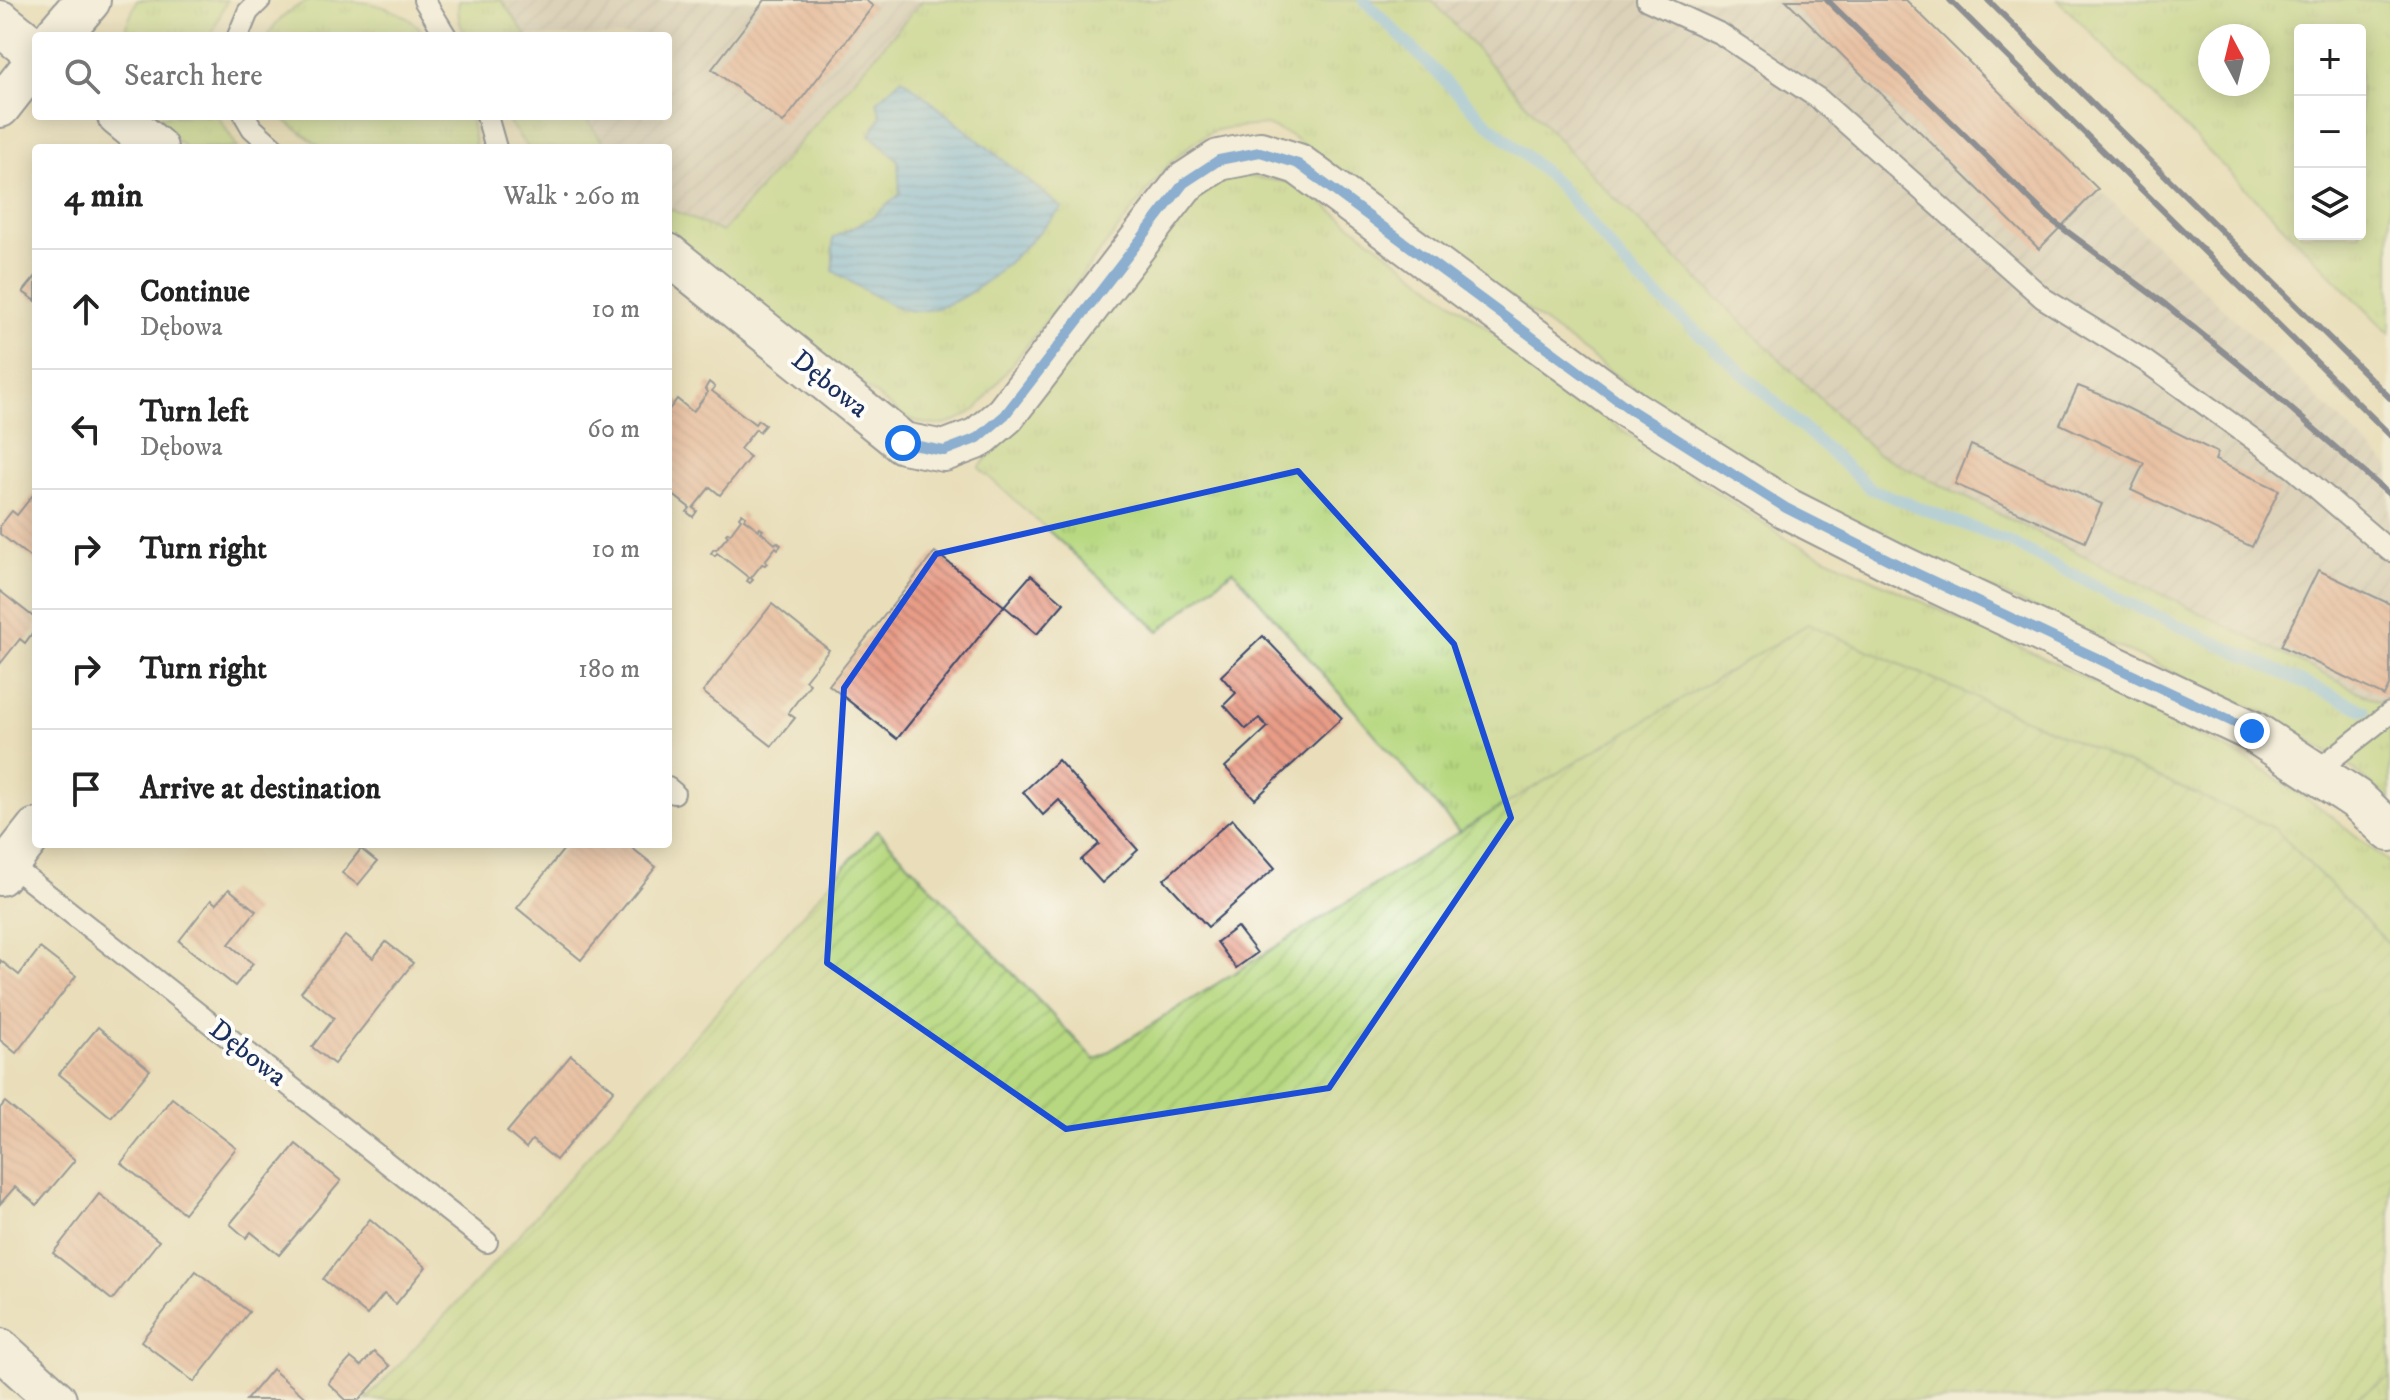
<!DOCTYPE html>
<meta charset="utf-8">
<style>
:root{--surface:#fff;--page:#f2f2f2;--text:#222;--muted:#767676;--line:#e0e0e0}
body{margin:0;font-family:"IM FELL DW Pica",serif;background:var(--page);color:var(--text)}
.controls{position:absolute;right:24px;top:24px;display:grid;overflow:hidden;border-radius:8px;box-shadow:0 4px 20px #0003}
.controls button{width:72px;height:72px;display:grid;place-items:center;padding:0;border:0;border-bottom:2px solid var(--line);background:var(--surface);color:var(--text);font:40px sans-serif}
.compass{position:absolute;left:2198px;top:24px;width:72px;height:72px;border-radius:50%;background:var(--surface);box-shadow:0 4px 20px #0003;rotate:353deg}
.stop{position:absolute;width:24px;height:24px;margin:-18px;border:6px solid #1a73e8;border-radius:50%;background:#fff}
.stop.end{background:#1a73e8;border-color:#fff;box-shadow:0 2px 8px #0008}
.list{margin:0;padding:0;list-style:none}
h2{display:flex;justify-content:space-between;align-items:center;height:104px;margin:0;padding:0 32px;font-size:34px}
h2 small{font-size:26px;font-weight:400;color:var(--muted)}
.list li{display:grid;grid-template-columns:52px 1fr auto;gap:24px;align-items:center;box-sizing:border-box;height:120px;padding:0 32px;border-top:2px solid var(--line)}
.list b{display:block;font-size:30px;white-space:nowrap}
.list p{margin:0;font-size:26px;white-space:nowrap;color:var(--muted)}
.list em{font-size:26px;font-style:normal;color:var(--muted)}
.icon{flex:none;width:44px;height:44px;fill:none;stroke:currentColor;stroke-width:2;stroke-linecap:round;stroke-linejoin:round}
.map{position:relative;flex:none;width:2390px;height:1400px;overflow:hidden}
.search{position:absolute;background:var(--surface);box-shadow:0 4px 20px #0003;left:32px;top:32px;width:640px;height:88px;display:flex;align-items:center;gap:20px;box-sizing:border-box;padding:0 28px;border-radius:8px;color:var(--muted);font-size:30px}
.panel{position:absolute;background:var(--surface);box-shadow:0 4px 20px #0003;left:32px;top:144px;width:640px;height:704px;border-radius:8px}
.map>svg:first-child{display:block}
.industrial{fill:url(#industrial-furrows)}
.grass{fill:url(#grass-tufts);stroke:#69846f;stroke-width:2;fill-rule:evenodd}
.garden{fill:url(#garden-furrows);stroke:#69846f;stroke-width:2}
.water{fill:url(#water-rules);stroke:#4b77a8;stroke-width:2}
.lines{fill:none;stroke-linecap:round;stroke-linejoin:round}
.stream{stroke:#7bbff2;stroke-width:12}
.building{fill:url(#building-back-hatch)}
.lane-casing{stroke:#3a496c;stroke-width:24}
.street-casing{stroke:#3a496c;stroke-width:44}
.secondary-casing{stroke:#3a496c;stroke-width:48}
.lane{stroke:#fff;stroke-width:20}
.street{stroke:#fff;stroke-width:40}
.secondary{stroke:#fff;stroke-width:44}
.rail{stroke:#1b2f5e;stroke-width:6}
.route{stroke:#1a73e8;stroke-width:10}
.marked{fill:none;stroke:#1d4ed8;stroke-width:6;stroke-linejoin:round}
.labels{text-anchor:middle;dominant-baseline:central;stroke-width:8;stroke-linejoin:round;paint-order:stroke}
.street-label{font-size:28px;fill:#1b2f5e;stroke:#fdfcf7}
</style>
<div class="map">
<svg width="2390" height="1400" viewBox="0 0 2390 1400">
<defs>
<pattern id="industrial-furrows" width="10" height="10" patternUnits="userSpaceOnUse" patternTransform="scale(2)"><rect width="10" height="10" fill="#ccc2b9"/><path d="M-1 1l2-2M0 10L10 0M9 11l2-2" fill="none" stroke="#afa7a1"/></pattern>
<pattern id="grass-tufts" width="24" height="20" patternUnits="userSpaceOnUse" patternTransform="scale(2)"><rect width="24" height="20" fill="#b7d880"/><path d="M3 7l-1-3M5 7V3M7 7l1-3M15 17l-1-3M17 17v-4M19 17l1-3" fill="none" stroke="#9dba71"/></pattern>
<pattern id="garden-furrows" width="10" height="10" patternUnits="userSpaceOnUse" patternTransform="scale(2)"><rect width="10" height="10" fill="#b7d880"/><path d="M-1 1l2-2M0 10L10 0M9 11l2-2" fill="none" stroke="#9dba71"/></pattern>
<pattern id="water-rules" width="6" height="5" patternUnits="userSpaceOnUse" patternTransform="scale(2)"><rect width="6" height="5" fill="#7bbff2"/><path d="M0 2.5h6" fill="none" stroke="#649cc7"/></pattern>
<pattern id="building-back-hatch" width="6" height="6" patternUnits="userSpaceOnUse" patternTransform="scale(2)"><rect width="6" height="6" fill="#e89d87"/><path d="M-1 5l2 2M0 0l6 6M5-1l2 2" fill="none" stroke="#bb8072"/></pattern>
</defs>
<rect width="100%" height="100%" fill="#fdfcf7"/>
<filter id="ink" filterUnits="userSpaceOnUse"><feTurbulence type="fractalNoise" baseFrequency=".0125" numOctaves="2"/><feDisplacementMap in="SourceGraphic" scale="16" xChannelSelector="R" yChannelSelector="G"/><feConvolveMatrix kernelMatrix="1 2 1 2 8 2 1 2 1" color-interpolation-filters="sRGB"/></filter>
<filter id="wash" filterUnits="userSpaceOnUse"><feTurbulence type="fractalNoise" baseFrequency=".006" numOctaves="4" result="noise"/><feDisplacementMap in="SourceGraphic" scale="32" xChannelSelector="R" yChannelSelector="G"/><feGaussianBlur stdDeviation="1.8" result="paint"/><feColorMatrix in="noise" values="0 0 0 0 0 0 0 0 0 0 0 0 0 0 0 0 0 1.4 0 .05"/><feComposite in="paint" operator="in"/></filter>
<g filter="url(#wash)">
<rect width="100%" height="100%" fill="#e9deb9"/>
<g class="industrial">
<polygon points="501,0 923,0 721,232 668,208 668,148 607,148 584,116 668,116 668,36 527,36"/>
<polygon points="1432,0 1906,0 2098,189 2390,467 2390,707 1876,454 1591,175"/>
</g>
<g class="grass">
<polygon points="137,0 227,0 211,36 122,36"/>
<path d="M311,0c43,0 88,0 115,36h-159c11,-18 25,-29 44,-36z"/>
<path d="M459,0h42l26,36h-61c-7,-12 -9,-22 -7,-36z"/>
<path d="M923,0h509l159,175 285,278 514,254v95l-34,-31 -76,-50 -395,-180 -96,-49 -144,-95 -355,-262 -23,-10 -40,3 -14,3 -20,12 -24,21 -192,245c-28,19 -43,21 -74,7l-235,-180v-28l54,24z"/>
<path d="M2058,0h332v334zM2300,30h60v204h-60zM2258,36v48h-48v-48z"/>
<polygon points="147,116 218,116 238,148 186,148"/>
<polygon points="279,116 470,116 476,148 322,148"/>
<polygon points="504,116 584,116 607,148 528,148"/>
<path d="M1244,176l52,7 316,240 180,119 248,114 212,106 73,49 65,52v82l-116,-117 -466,-204 -349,208 -226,-262 -74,61 -180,-163 192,-243c25,-28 34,-46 73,-49z"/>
<polygon points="2390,1377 2390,1400 2352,1400"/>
</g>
<polygon class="garden" points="1808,624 2274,828 2390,945 2390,1377 2352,1400 366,1400 501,1255 877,830 1095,1060 1459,832"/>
<path class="water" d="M902,78l160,130c-36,37 -107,122 -165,99 -22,-9 -44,-24 -64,-36v-33l40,-21 27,-23 -2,-34 -28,-25 11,-18 -4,-16z"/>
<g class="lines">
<polyline class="stream" points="1364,0 1483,119 1557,183 1634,275 1871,489 2010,542 2133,605 2364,710"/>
</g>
<g id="blocks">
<g class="building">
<polygon points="765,0 865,0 873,6 783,123 712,69"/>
<polygon points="1786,0 1906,0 2098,189 2039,249"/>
<polygon points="36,276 36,301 23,292"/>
<polygon points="709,382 715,387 712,391 755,424 758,420 765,425 759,432 756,429 740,449 750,457 720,495 710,487 693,508 697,511 693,517 687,512 690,508 668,491 668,411 677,399 693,412 708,392 705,389"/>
<polygon points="2078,386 2099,394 2218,453 2215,460 2279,490 2252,547 2131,490 2144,463 2060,424"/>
<polygon points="1971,445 2102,504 2085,542 1955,484"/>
<polygon points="36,491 36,562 0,534 0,526 12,511 17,515"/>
<polygon points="742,513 746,516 744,519 759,530 760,528 763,530 761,532 775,544 777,542 781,545 778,549 776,547 765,561 767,563 765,565 762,564 751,578 753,580 750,583 747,581 749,578 734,566 717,553 715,556 711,553 714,549 716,550 728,536 726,534 728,532 730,534 741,519 739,517"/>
<polygon points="935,552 1004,606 897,739 829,685"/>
<polygon points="2318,570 2390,604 2390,684 2384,696 2281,646"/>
<polygon points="1031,575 1064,603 1037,634 1004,606"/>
<polygon points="0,591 36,619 36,628 25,643 20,639 0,664"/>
<polygon points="772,604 829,650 805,680 810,684 788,713 795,718 772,746 703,692"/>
<polygon points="1263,636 1342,718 1255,799 1225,767 1268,727 1259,718 1246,729 1224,705 1236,693 1221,676"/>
<polygon points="1058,760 1138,850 1102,883 1081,860 1099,844 1059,800 1043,815 1023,792"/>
<polygon points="1232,819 1275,868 1208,927 1164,879"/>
<polygon points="568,844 627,844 656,867 581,960 517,908"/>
<polygon points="361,849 377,862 358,885 342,873"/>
<polygon points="229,889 256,911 229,944 253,964 235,986 179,941 211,900 216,904"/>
<polygon points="1237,927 1257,953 1236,968 1217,942"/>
<polygon points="345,936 373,958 386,942 413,963 334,1064 312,1047 334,1018 301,992"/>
<polygon points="40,948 76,976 16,1053 0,1040 0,960 19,975"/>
<polygon points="98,1027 150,1070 111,1117 59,1074"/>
<polygon points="571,1055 614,1090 556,1160 532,1140 526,1148 507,1132"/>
<polygon points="172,1098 236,1148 184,1213 121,1163"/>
<polygon points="5,1102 75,1160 37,1205 15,1187 0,1204 0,1108"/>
<polygon points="296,1144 341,1181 279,1255 251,1232 246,1238 230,1224"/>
<polygon points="99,1194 159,1241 112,1300 53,1253"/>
<polygon points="370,1219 426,1267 396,1304 384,1294 367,1315 323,1279"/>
<polygon points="196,1271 249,1312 194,1382 141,1341"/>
<polygon points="374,1352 390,1366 359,1400 346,1400 328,1383 351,1358 361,1366"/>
<polygon points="272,1369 308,1400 246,1400"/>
</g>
</g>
</g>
<g filter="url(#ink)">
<use href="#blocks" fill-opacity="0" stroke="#3a496c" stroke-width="2"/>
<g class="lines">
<defs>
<g id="lane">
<polyline points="424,0 446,36"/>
<polyline points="1647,0 1721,34 1819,99 2043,298 2145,361 2293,468 2390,551"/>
<polyline points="238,36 248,12 260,0"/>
<polyline points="245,116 252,128 274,148"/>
<polyline points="487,116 496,148"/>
<polyline points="2315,772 2390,713"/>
<polyline points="668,788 674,793"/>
<polyline points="9,864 487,1242"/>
</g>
<g id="street">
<polyline points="0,107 36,61"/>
<polyline points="118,116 157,148"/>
<polyline points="668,254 903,443 944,451 978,438 1005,415 1184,183 1219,160 1260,152 1298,164 1631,410 1786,508 1903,567 2252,731 2356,799 2390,831"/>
<polyline points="0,875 36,829"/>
<polyline points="0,1349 56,1400"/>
</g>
<g id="secondary">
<polyline points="0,23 36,52"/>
<polyline points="57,36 88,0"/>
</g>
</defs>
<use href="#lane" class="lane-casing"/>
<use href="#street" class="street-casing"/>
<use href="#secondary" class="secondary-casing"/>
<use href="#lane" class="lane"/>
<use href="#street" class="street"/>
<use href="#secondary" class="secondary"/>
<g class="rail">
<polyline points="1827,0 2049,218 2166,305 2257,379 2390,495"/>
<polyline points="1950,0 2390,435"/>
<polyline points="1988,0 2390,398"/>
</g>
</g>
</g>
<g class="lines" filter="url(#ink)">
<polyline class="route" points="903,443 944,451 978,438 1005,415 1184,183 1219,160 1260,152 1298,164 1631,410 1786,508 1903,567 2252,731"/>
</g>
<path d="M0 0H2390V1400H0ZM1298,471l156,173 57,174 -182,270 -263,41 -239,-166 17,-275 92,-134z" fill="#e9deb9" fill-opacity=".55" fill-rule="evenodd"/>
<path class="marked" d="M1298,471l156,173 57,174 -182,270 -263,41 -239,-166 17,-275 92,-134z"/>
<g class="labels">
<g class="street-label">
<text transform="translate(830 384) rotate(39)">Dębowa</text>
<text transform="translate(248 1053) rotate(38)">Dębowa</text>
</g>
</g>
</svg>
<div class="controls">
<button>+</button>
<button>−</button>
<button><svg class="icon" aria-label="layers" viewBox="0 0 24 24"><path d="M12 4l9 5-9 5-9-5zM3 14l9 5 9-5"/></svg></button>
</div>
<svg class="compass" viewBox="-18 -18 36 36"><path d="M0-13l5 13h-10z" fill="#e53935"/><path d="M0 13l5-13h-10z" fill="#767676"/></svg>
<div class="stop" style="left:903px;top:443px"></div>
<div class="stop end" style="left:2252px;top:731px"></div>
<div class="search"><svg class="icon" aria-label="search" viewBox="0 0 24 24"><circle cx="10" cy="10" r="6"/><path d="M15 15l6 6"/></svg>Search here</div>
<section class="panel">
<h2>4 min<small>Walk · 260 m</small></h2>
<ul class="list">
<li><svg class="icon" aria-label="ahead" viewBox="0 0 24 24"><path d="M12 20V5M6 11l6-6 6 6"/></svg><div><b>Continue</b><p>Dębowa</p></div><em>10 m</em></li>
<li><svg class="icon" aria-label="left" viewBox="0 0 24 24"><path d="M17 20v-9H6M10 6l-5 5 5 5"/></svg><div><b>Turn left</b><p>Dębowa</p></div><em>60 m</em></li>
<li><svg class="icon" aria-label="right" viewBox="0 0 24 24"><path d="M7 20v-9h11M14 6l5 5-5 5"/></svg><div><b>Turn right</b></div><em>10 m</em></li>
<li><svg class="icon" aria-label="right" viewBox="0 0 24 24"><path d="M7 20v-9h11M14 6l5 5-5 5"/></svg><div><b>Turn right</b></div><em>180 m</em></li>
<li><svg class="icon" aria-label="arrive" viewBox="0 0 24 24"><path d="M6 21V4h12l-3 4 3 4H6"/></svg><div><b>Arrive at destination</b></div></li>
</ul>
</section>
</div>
